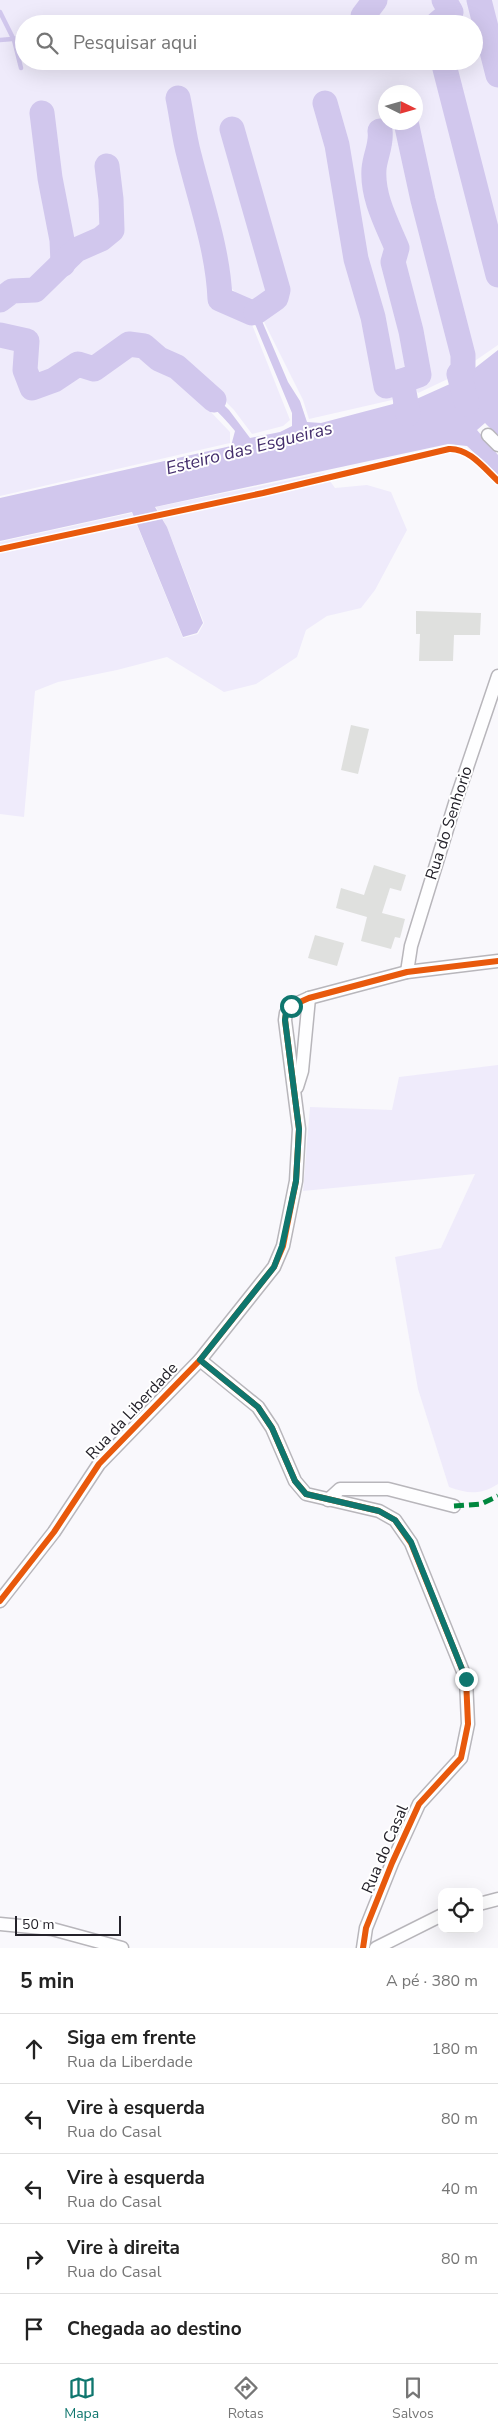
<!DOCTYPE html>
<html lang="pt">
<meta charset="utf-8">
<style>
:root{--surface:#fff;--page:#f2f2f2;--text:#222;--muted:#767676;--line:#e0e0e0;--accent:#0f766e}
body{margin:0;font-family:"Nunito Sans",sans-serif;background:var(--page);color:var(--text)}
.controls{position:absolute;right:15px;bottom:15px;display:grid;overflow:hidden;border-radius:10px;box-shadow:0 5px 20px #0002}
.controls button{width:45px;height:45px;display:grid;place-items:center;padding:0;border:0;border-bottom:1px solid var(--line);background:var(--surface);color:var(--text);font:25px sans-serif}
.compass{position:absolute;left:378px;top:85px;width:45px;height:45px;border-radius:50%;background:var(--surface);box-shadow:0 5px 20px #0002;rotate:95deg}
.scale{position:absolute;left:15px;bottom:12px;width:106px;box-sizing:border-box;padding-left:5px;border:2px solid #24222a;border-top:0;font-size:14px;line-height:18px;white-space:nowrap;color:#24222a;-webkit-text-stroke:4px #fff;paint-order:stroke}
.stop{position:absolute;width:15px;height:15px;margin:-11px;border:4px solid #0f766e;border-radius:50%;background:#fff}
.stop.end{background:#0f766e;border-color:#fff;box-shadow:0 1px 5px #0008}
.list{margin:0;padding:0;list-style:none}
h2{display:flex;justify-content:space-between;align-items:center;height:65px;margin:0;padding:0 20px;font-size:21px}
h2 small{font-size:16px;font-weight:400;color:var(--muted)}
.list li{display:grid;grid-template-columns:32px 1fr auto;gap:15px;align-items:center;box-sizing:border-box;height:70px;padding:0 20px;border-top:1px solid var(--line)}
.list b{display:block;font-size:19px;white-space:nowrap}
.list p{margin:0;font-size:16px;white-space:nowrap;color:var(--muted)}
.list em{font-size:16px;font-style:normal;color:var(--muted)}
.icon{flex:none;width:28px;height:28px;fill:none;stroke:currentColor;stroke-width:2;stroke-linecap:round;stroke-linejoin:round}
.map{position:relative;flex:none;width:498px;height:1948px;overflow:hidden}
.search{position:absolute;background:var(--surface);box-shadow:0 5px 20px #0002;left:15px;right:15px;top:15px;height:55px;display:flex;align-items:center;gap:12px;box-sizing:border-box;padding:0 18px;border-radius:28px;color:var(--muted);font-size:19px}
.sheet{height:415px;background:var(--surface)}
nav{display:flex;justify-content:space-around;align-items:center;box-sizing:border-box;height:70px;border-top:1px solid var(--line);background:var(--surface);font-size:14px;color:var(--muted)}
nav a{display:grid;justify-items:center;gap:2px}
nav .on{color:var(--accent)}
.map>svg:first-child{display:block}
.green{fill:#efebfb;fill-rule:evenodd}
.water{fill:#d1c7ed}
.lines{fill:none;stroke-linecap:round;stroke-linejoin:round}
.stream{stroke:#d1c7ed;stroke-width:4.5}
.river{stroke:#d1c7ed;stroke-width:25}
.building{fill:#dfe0de}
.street-casing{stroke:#b8b6bb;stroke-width:15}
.street{stroke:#fefeff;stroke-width:12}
.quiet{stroke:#00873e;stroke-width:5;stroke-dasharray:10 5;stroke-linecap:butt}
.cycleway-casing{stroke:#fff;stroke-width:9}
.cycleway{stroke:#e8590c;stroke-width:6}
.route{stroke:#0f766e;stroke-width:6}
.labels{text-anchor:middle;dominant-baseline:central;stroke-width:4;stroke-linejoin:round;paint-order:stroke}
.street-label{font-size:16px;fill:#24222a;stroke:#fff}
.water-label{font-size:18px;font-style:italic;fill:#442e6c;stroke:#fff}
</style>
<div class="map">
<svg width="498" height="1948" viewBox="0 0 498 1948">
<rect width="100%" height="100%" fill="#f9f8fc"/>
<g class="green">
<path d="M0,0h498v345l-48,33 -32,15 -5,-8 -12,-9 -9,24 -83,19 -6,-19 -41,-82 12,-11 11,-15 -2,-11 -24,22h-13l-19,-19 -11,7 3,14 14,10 18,7 39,98 -7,6 -31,8 -18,-24 -39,-39 -14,6 3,7 46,48v11l-230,53zM24,24h450v37h-450zM386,92h30v30h-30z"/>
<polygon points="324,473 335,488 367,485 391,492 407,530 375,590 361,608 327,616 306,630 297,657 256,684 224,692 167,657 117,670 58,682 35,691 24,817 0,814 0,542 132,513 183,638 198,634 204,623 167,527 156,507"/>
<path d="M498,1065v419c-17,11 -30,10 -49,3l-31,-98 -23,-132 46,-9 34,-74 -172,17 7,-84 82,3 7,-33z"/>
</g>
<path class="water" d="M282,285l-3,14 -20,15 29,68 12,19 7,21 14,1 72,-19 9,-23 10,20 49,-22 37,-29v86l-13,-13 -8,7 21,25v20l-31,-29 -19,-2 -293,63 12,20 36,96 -6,10 -14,4 -51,-125 -132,29v-43l231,-52 4,-15c-15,-19 -35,-34 -49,-54l8,-1 35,34 21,28 30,-6 12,-6v-13l-39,-94 -4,-4 -13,-3 -16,-13 5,-10 13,17 17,3 15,-10z"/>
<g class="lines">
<g class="stream">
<polyline points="0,12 14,40 21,68"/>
<polyline points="0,40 24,38"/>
</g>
<g class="river">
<polyline points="479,0 498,75"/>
<polyline points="363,16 375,0"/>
<polyline points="437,24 451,12 444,0"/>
<polyline points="443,61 498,275"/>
<path d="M178,98c4,19 6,39 11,57 12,48 29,95 31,144l32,14"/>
<polyline points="325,103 337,145 356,259 373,317 386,386 402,381"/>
<polyline points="42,113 50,178 62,240 63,264"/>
<polyline points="406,122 423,200 463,355 463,369 459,374 467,404"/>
<polyline points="232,129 278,290 276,298 256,312"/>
<path d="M380,131c2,13 -5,25 -6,38 -2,28 13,55 23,79l-4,14 18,69 8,44 -17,6 6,33"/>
<polyline points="0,300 12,291 35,290 76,250 101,239 112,230 111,199 107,166"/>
<polyline points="0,335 27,341 25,370 32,388 54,380 78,364 94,369 129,344 144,346 159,359 177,367 214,400"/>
</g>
</g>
<g class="building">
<polygon points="416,611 481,613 480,635 454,635 453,661 419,661 420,634 416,634"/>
<polygon points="351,725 369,729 358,774 341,770"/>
<polygon points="374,865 406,875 401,891 390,888 382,913 405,919 400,938 395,937 391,949 361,941 367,917 336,908 341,888 364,895"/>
<polygon points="315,935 344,943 337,966 308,958"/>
</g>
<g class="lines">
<defs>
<g id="street">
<polyline points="488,435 498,445"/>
<polyline points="407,972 411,946 456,800 498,676"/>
<polyline points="297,1087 302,1071 309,998"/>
<polyline points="200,1360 258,1407 272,1428 295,1481 306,1494 379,1511 395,1520 411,1543 466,1679 468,1724 461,1758 419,1804 392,1863 366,1928 363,1948"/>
<polyline points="328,1500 340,1489 388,1489 454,1506"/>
<polyline points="0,1601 54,1532 99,1464 200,1360 274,1267 283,1246 296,1181 299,1129 285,1020 286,1013 291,1006 309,998 407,972 498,961"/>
<polyline points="479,1904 498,1899"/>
<polyline points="0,1924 52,1929 122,1948"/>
<polyline points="376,1948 442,1915"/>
</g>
</defs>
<use href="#street" class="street-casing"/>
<use href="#street" class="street"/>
<polyline class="quiet" points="454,1506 481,1504 498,1496"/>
<defs>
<g id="cycleway">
<path d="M0,549l263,-56 186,-44c20,-1 35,19 49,32"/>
<polyline points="200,1360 258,1407 272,1428 295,1481 306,1494 379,1511 395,1520 411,1543 466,1679 468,1724 461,1758 419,1804 392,1863 366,1928 363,1948"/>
<polyline points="0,1601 54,1532 99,1464 200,1360 274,1267 283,1246 296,1181 299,1129 285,1020 286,1013 291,1006 309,998 407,972 498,961"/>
</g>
</defs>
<use href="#cycleway" class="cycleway-casing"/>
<use href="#cycleway" class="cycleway"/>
</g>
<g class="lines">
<polyline class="route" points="291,1006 286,1013 285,1020 299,1129 296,1181 282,1246 274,1267 200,1360 258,1407 272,1428 295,1481 306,1494 379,1511 395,1520 411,1542 466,1679"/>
</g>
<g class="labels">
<g class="street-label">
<text transform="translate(449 823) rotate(-72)">Rua do Senhorio</text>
<text transform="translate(132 1411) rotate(-47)">Rua da Liberdade</text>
<text transform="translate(385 1849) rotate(-67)">Rua do Casal</text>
</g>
<g class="water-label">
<text transform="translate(249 448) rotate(-14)">Esteiro das Esgueiras</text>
</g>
</g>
</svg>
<div class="controls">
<button><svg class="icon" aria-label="locate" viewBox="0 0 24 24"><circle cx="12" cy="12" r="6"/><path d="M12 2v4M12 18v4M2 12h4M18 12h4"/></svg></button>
</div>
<svg class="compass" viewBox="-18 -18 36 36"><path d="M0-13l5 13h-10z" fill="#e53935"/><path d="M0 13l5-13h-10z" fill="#767676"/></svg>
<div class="scale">50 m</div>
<div class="stop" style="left:291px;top:1006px"></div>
<div class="stop end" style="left:466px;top:1679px"></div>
<div class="search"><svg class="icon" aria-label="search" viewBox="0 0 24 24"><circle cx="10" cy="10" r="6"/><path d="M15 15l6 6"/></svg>Pesquisar aqui</div>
</div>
<section class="sheet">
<h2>5 min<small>A pé · 380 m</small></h2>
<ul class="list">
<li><svg class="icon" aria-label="ahead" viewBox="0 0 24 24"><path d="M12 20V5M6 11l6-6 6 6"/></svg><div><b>Siga em frente</b><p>Rua da Liberdade</p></div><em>180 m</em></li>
<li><svg class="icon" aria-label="left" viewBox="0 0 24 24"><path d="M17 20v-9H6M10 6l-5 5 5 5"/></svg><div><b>Vire à esquerda</b><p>Rua do Casal</p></div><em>80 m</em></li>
<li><svg class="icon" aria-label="left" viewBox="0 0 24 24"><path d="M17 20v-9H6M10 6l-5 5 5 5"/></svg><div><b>Vire à esquerda</b><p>Rua do Casal</p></div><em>40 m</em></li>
<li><svg class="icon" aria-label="right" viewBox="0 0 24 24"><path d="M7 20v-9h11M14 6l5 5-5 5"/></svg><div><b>Vire à direita</b><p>Rua do Casal</p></div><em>80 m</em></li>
<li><svg class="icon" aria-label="arrive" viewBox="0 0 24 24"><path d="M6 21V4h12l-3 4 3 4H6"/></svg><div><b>Chegada ao destino</b></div></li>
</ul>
</section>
<nav>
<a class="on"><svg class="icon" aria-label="map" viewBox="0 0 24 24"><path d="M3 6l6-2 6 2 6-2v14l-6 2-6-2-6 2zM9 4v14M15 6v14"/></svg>Mapa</a>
<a><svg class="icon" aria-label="directions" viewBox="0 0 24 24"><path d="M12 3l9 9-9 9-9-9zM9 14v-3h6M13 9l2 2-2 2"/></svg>Rotas</a>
<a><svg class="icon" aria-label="saved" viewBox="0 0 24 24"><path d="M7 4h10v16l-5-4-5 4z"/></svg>Salvos</a>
</nav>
